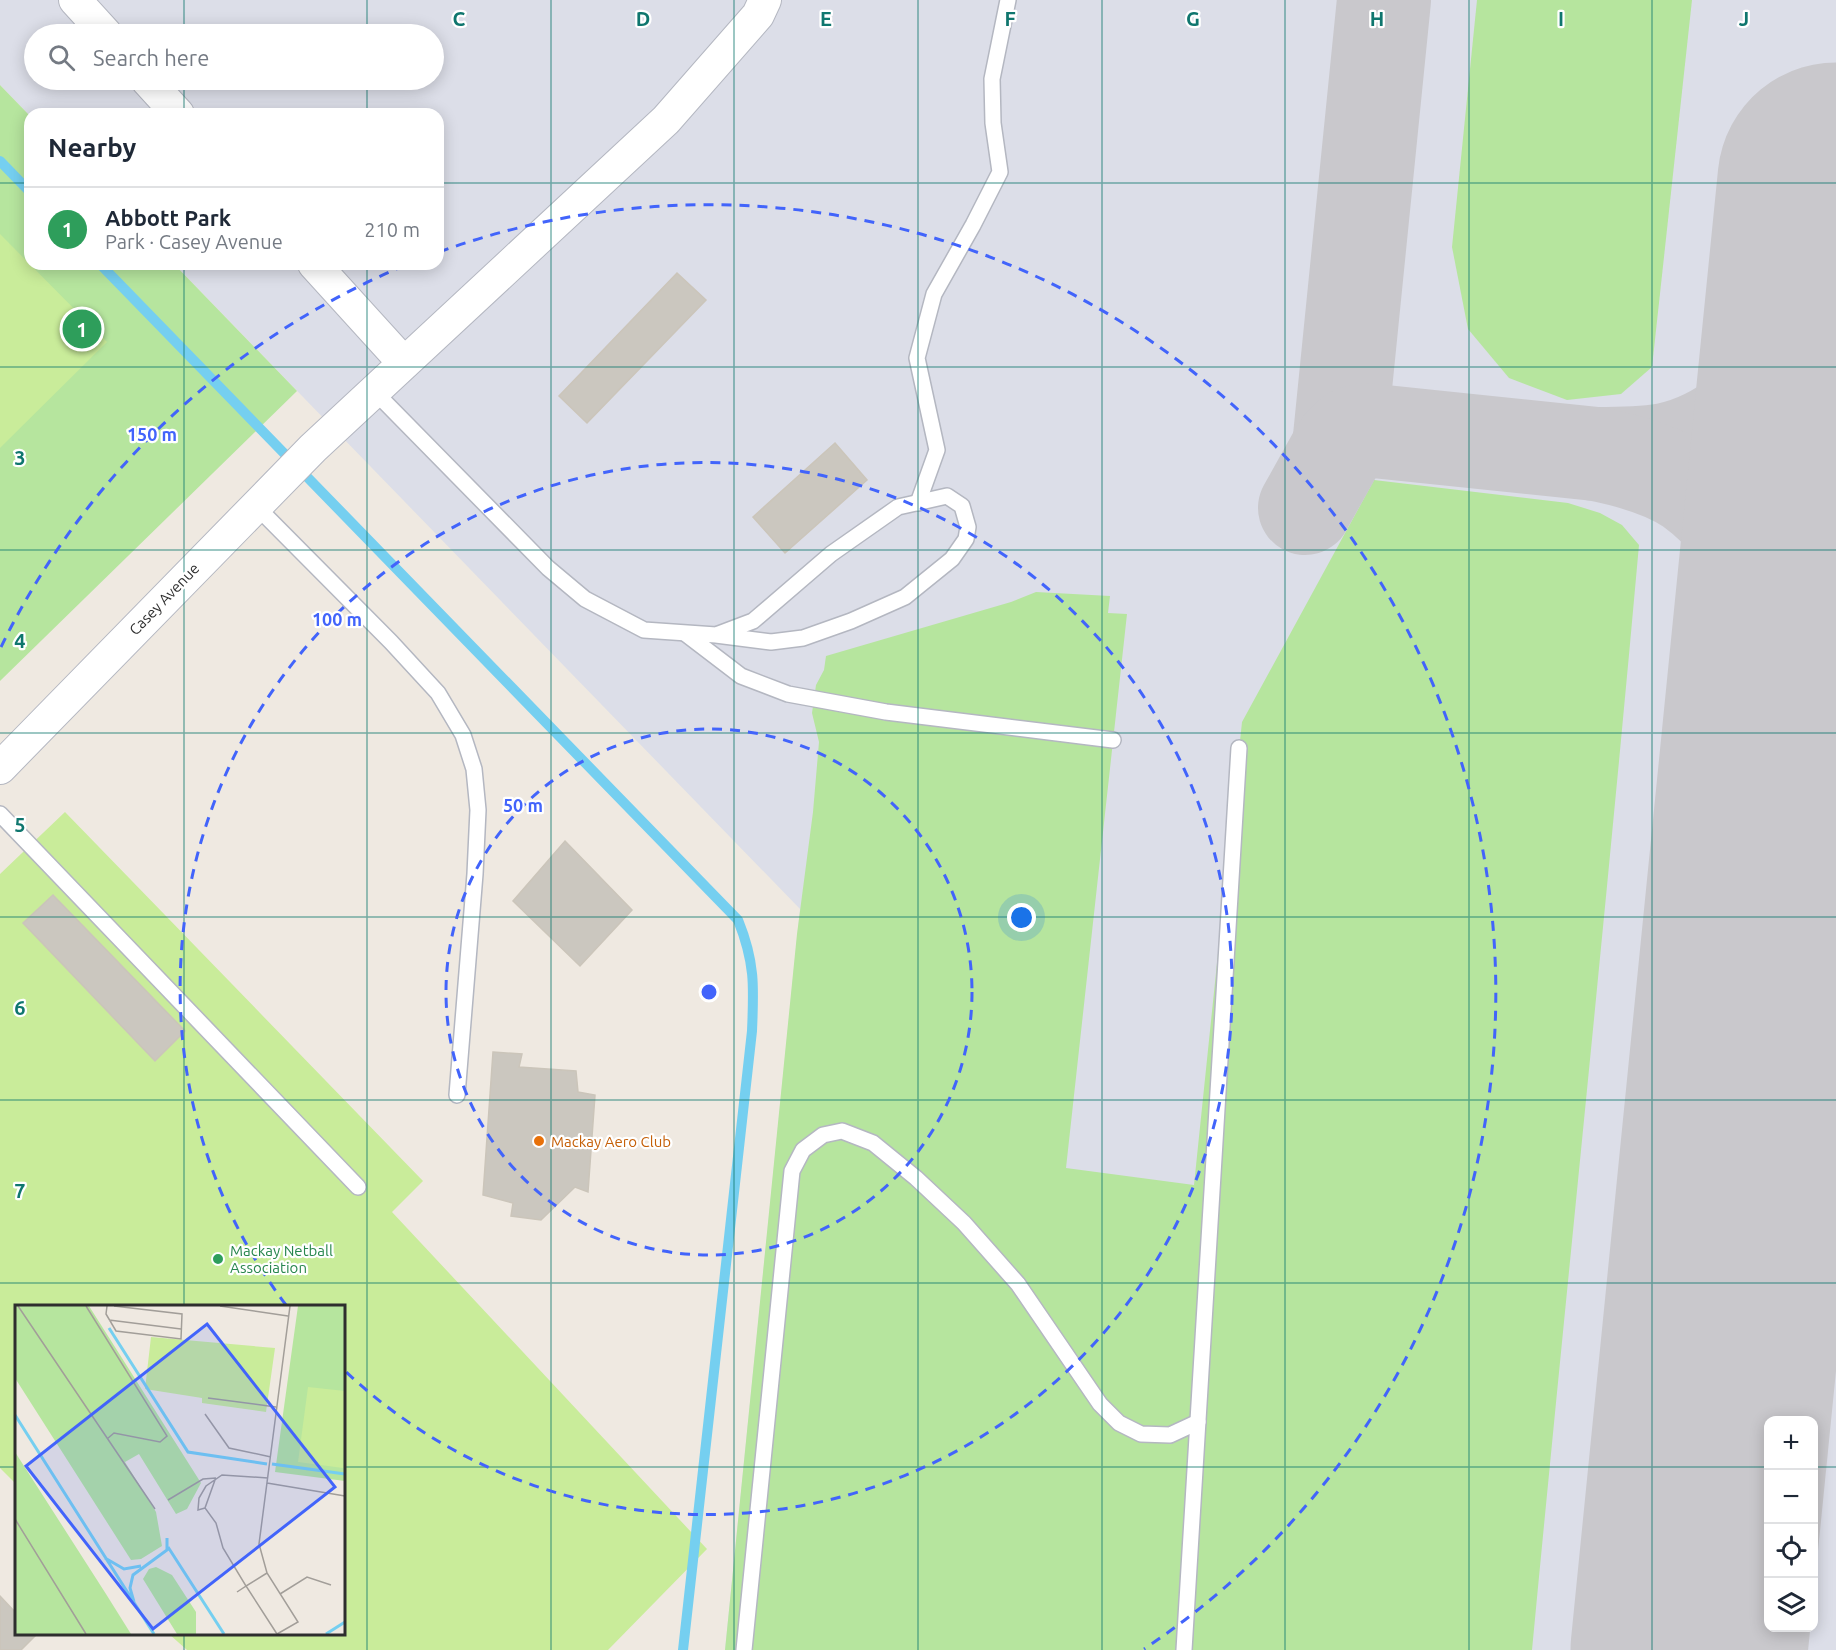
<!DOCTYPE html>
<meta charset="utf-8">
<style>
:root{--surface:#fff;--page:#f2f2f3;--text:#1f2937;--muted:#747a83;--line:#e0e1e3;--accent:#b45309}
body{margin:0;font-family:Ubuntu,sans-serif;background:var(--page);color:var(--text)}
.controls{position:absolute;right:18px;bottom:18px;display:grid;overflow:hidden;border-radius:12px;box-shadow:0 3px 15px #0003}
.controls button{width:54px;height:54px;display:grid;place-items:center;padding:0;border:0;border-bottom:2px solid var(--line);background:var(--surface);color:var(--text);font:30px sans-serif}
.you{position:absolute;left:1022px;top:918px;width:21px;height:21px;margin:-15px;border:4px solid #fff;border-radius:50%;background:#1a73e8;box-shadow:0 0 0 9px #1a73e833}
.badge{display:grid;place-items:center;width:39px;height:39px;border-radius:50%;background:var(--accent);color:#fff;font-size:20px;font-weight:700}
.pin{position:absolute;translate:-50% -50%;border:3px solid #fff;box-shadow:0 2px 6px #0006}
.list{margin:0;padding:0;list-style:none}
h2{display:flex;justify-content:space-between;align-items:center;height:78px;margin:0;padding:0 24px;font-size:26px}
h2 small{font-size:20px;font-weight:400;color:var(--muted)}
.list li{display:grid;grid-template-columns:39px 1fr auto;gap:18px;align-items:center;box-sizing:border-box;height:84px;padding:0 24px;border-top:2px solid var(--line)}
.list b{display:block;font-size:22px;white-space:nowrap}
.list p{margin:0;font-size:20px;white-space:nowrap;color:var(--muted)}
.list em{font-size:20px;font-style:normal;color:var(--muted)}
.icon{flex:none;width:33px;height:33px;fill:none;stroke:currentColor;stroke-width:2;stroke-linecap:round;stroke-linejoin:round}
.map{position:relative;flex:none;width:1836px;height:1650px;overflow:hidden}
.search{position:absolute;background:var(--surface);box-shadow:0 3px 15px #0003;left:24px;top:24px;width:420px;height:66px;display:flex;align-items:center;gap:15px;box-sizing:border-box;padding:0 21px;border-radius:33px;color:var(--muted);font-size:22px}
.panel{position:absolute;background:var(--surface);box-shadow:0 3px 15px #0003;left:24px;top:108px;width:420px;height:162px;border-radius:18px}
.map>svg:first-child{display:block}
.airport{fill:#dcdee8;fill-rule:evenodd}
.green{fill:#b6e59e}
.pitch{fill:#c9ec9a}
.lines{fill:none;stroke-linecap:round;stroke-linejoin:round}
.stream{stroke:#75cff0;stroke-width:10}
.taxiway{stroke:#c9c8cc;stroke-width:94}
.runway{stroke:#c9c8cc;stroke-width:237}
.building{fill:#cbc7bf;stroke:#cbc5ba;stroke-width:1.5}
.lane-casing{stroke:#b4b7c1;stroke-width:18}
.street-casing{stroke:#b4b7c1;stroke-width:34}
.lane{stroke:#fff;stroke-width:15}
.street{stroke:#fff;stroke-width:32}
.grid{fill:none;stroke:#0f766e;stroke-width:1.5;stroke-opacity:0.55}
.ring{fill:none;stroke:#4264fb;stroke-width:3;stroke-dasharray:10 8}
.food-dot{fill:#e8710a;stroke:#fff;stroke-width:2}
.leisure-dot{fill:#2e9e5b;stroke:#fff;stroke-width:2}
.labels{text-anchor:middle;dominant-baseline:central;stroke-width:4.5;stroke-linejoin:round;paint-order:stroke}
.street-label{font-size:15px;fill:#2e2e2e;stroke:#fff}
.food-label{font-size:15px;fill:#c56008;stroke:#fff;text-anchor:start}
.leisure-label{font-size:15px;fill:#27864d;stroke:#fff;text-anchor:start}
.inset-river{fill:none;stroke:#75cff0;stroke-width:3}
.inset-road{fill:none;stroke:#a29e99;stroke-width:1.5}
.view{fill:#4264fb;fill-opacity:0.15;stroke:#4264fb;stroke-width:3}
.inset-edge{fill:none;stroke:#2e2e2e;stroke-width:3}
.grid-label{font-size:20px;text-anchor:middle;font-weight:bold;fill:#0f766e;stroke:#fff;stroke-width:4.5;stroke-linejoin:round;paint-order:stroke}
.centre{fill:#4264fb;stroke:#fff;stroke-width:3}
.ring-label{font-size:18px;text-anchor:middle;font-weight:bold;fill:#4264fb;stroke:#fff;stroke-width:4.5;stroke-linejoin:round;paint-order:stroke}
</style>
<div class="map">
<svg width="1836" height="1650" viewBox="0 0 1836 1650">
<rect width="100%" height="100%" fill="#efe9e1"/>
<path class="airport" d="M0,0h1836v1650h-1111l75,-741 -626,-645h264v-150h-408v2l-30,-31zM34,34h400v46h-400zM1768,1420h46v208h-46z"/>
<g class="green">
<polygon points="1477,0 1692,0 1652,367 1621,394 1567,400 1509,378 1468,329 1452,247"/>
<polygon points="0,85 30,116 30,264 174,264 297,391 0,681"/>
<path d="M1374,480l194,23 32,10 22,12 17,20c-33,368 -72,737 -107,1105h-807l72,-716 16,-122 6,-70 -7,-29 4,-28 8,-15 2,-14 185,-54 25,-10 74,4 -2,17 19,1 -61,554 128,17 48,-463z"/>
</g>
<g class="pitch">
<polygon points="0,234 107,342 0,448"/>
<polygon points="65,812 423,1181 392,1212 707,1549 608,1650 187,1650 169,1634 344,1634 344,1306 16,1306 16,1484 0,1468 0,874"/>
</g>
<g class="lines">
<g class="stream">
<polyline points="0,161 30,192"/>
<path d="M100,264l638,656c17,42 16,66 14,111l-69,619"/>
</g>
<g class="taxiway">
<polyline points="1339,447 1384,0"/>
<path d="M1596,454c23,0 46,0 69,-4 53,-10 105,-53 131,-99 15,-26 22,-58 32,-86"/>
<path d="M1305,508l34,-61 14,-14 12,-3 231,24c30,6 69,17 94,34 36,26 63,64 79,105 11,28 14,60 17,89"/>
</g>
<polyline class="runway" points="1689,1650 1836,181"/>
</g>
<g class="building">
<polygon points="677,273 706,300 587,423 559,396"/>
<polygon points="835,443 867,480 785,553 753,517"/>
<polygon points="565,841 632,910 580,966 513,901"/>
<polygon points="53,895 185,1031 155,1061 23,923"/>
<polygon points="493,1052 522,1054 519,1067 576,1071 578,1092 595,1095 588,1192 575,1187 541,1220 511,1216 513,1203 483,1195"/>
<polygon points="0,1596 16,1613 16,1634 37,1634 21,1650 0,1650"/>
</g>
<g class="lines">
<defs>
<g id="lane">
<polyline points="375,392 548,568 585,599 644,630 716,635 771,642 803,638 851,621 905,597 952,559 966,539 968,527 962,506 947,496 898,507 831,554 753,621 716,635"/>
<polyline points="918,503 937,450 917,358 934,294 973,225 1000,172 993,123 992,79 1008,0"/>
<polyline points="255,505 391,642 438,693 463,735 474,769 478,810 475,874 457,1095"/>
<polyline points="686,634 741,676 788,694 886,712 1113,740"/>
<polyline points="0,814 358,1187"/>
<polyline points="744,1650 792,1171 803,1150 823,1135 842,1131 873,1143 916,1178 964,1223 1018,1284 1100,1404 1119,1423 1141,1434 1170,1435 1198,1422"/>
<polyline points="1184,1650 1239,748"/>
</g>
<g id="street">
<polyline points="75,0 106,34"/>
<polyline points="147,80 178,114"/>
<polyline points="314,264 404,363"/>
<polyline points="0,768 313,448 666,120 758,15 765,0"/>
</g>
</defs>
<use href="#lane" class="lane-casing"/>
<use href="#street" class="street-casing"/>
<use href="#lane" class="lane"/>
<use href="#street" class="street"/>
</g>
<path class="grid" d="M184,0v34M367,0v34M551,0v1650M734,0v1650M918,0v1650M1102,0v1650M1285,0v1650M1469,0v1650M1652,0v1650M184,80v34M367,80v34M0,183h30M438,183h1398M184,264v1042M367,264v1386M0,367h1836M0,550h1836M0,733h1836M0,917h1836M0,1100h1836M0,1283h1836M0,1467h16M344,1467h1424M1814,1467h22M184,1634v16"/>
<g class="ring">
<circle cx="709" cy="992" r="263"/>
<path d="M286 1305A526 526 0 1 1 344 1370"/>
<path d="M1 647A788 788 0 0 1 401 267M439 252A788 788 0 0 1 1144 1649"/>
</g>
<circle class="food-dot" cx="539" cy="1141" r="6"/>
<circle class="leisure-dot" cx="218" cy="1259" r="6"/>
<g class="labels">
<g class="street-label">
<text transform="translate(164 599) rotate(-46)">Casey Avenue</text>
</g>
<g class="food-label">
<text x="551" y="1141">Mackay Aero Club</text>
</g>
<g class="leisure-label">
<text x="230" y="1250">Mackay Netball<tspan x="230" dy="17">Association</tspan></text>
</g>
</g>
<g transform="translate(15 1305)">
<rect width="330" height="330" fill="#efe9e1"/>
<path d="M0,1h74l112,177 -14,26 -11,5 -37,-60 -14,8 31,50 6,34 -21,13 -10,1 -116,-182zM283,1h47v175l-70,-9zM0,147l91,142 25,40h-116zM141,262l16,8 24,37v22h-19l-34,-55 6,-10z" fill="#b6e59e"/>
<path d="M136,32l124,11 -9,64 -64,-9v-5l-57,-9zM293,82l37,4 -2,77 -45,-6z" fill="#c9ec9a"/>
<path class="inset-river" d="M94,23l79,124 79,12M0,110l139,219M257,159l73,10M153,242l56,87M90,253l19,11 17,-3M119,297l-4,-14 3,-13 34,-25v-12M311,329l19,-12"/>
<path class="inset-road" d="M3,1l137,203M71,1l81,130 -7,6 -46,-9 -7,6M92,1l-1,8 10,17 65,8 1,-25 -68,-8M205,1l68,10M94,15l72,9M193,93l68,9M190,109l24,34 42,9M200,175l-10,28 11,15 7,25 23,38 -9,6M252,178l78,13M153,195l35,-21 13,-1M190,203l-7,2 1,-12 7,-12 16,-11 46,3M0,214l71,115M252,268l-21,13 31,48M265,289l27,-17 24,8M262,329l21,-12 -31,-49 -8,-29 31,-238"/>
<path class="view" d="M192,19l128,163 -182,142 -127,-163z"/>
<rect width="330" height="330" class="inset-edge"/>
</g>
<g class="grid-label">
<text x="459" y="26">C</text>
<text x="643" y="26">D</text>
<text x="826" y="26">E</text>
<text x="1010" y="26">F</text>
<text x="1193" y="26">G</text>
<text x="1377" y="26">H</text>
<text x="1561" y="26">I</text>
<text x="1744" y="26">J</text>
<text x="20" y="465">3</text>
<text x="20" y="648">4</text>
<text x="20" y="832">5</text>
<text x="20" y="1015">6</text>
<text x="20" y="1198">7</text>
</g>
<circle cx="709" cy="992" r="9" class="centre"/>
<g class="ring-label">
<text x="152" y="441">150 m</text>
<text x="337" y="626">100 m</text>
<text x="523" y="812">50 m</text>
</g>
</svg>
<div class="controls">
<button>+</button>
<button>−</button>
<button><svg class="icon" aria-label="locate" viewBox="0 0 24 24"><circle cx="12" cy="12" r="6"/><path d="M12 2v4M12 18v4M2 12h4M18 12h4"/></svg></button>
<button><svg class="icon" aria-label="layers" viewBox="0 0 24 24"><path d="M12 4l9 5-9 5-9-5zM3 14l9 5 9-5"/></svg></button>
</div>
<div class="you"></div>
<div class="pin badge" style="left:82px;top:329px;background:#2e9e5b">1</div>
<div class="search"><svg class="icon" aria-label="search" viewBox="0 0 24 24"><circle cx="10" cy="10" r="6"/><path d="M15 15l6 6"/></svg>Search here</div>
<section class="panel">
<h2>Nearby<small></small></h2>
<ul class="list">
<li><span class="badge" style="background:#2e9e5b">1</span><div><b>Abbott Park</b><p>Park · Casey Avenue</p></div><em>210 m</em></li>
</ul>
</section>
</div>
